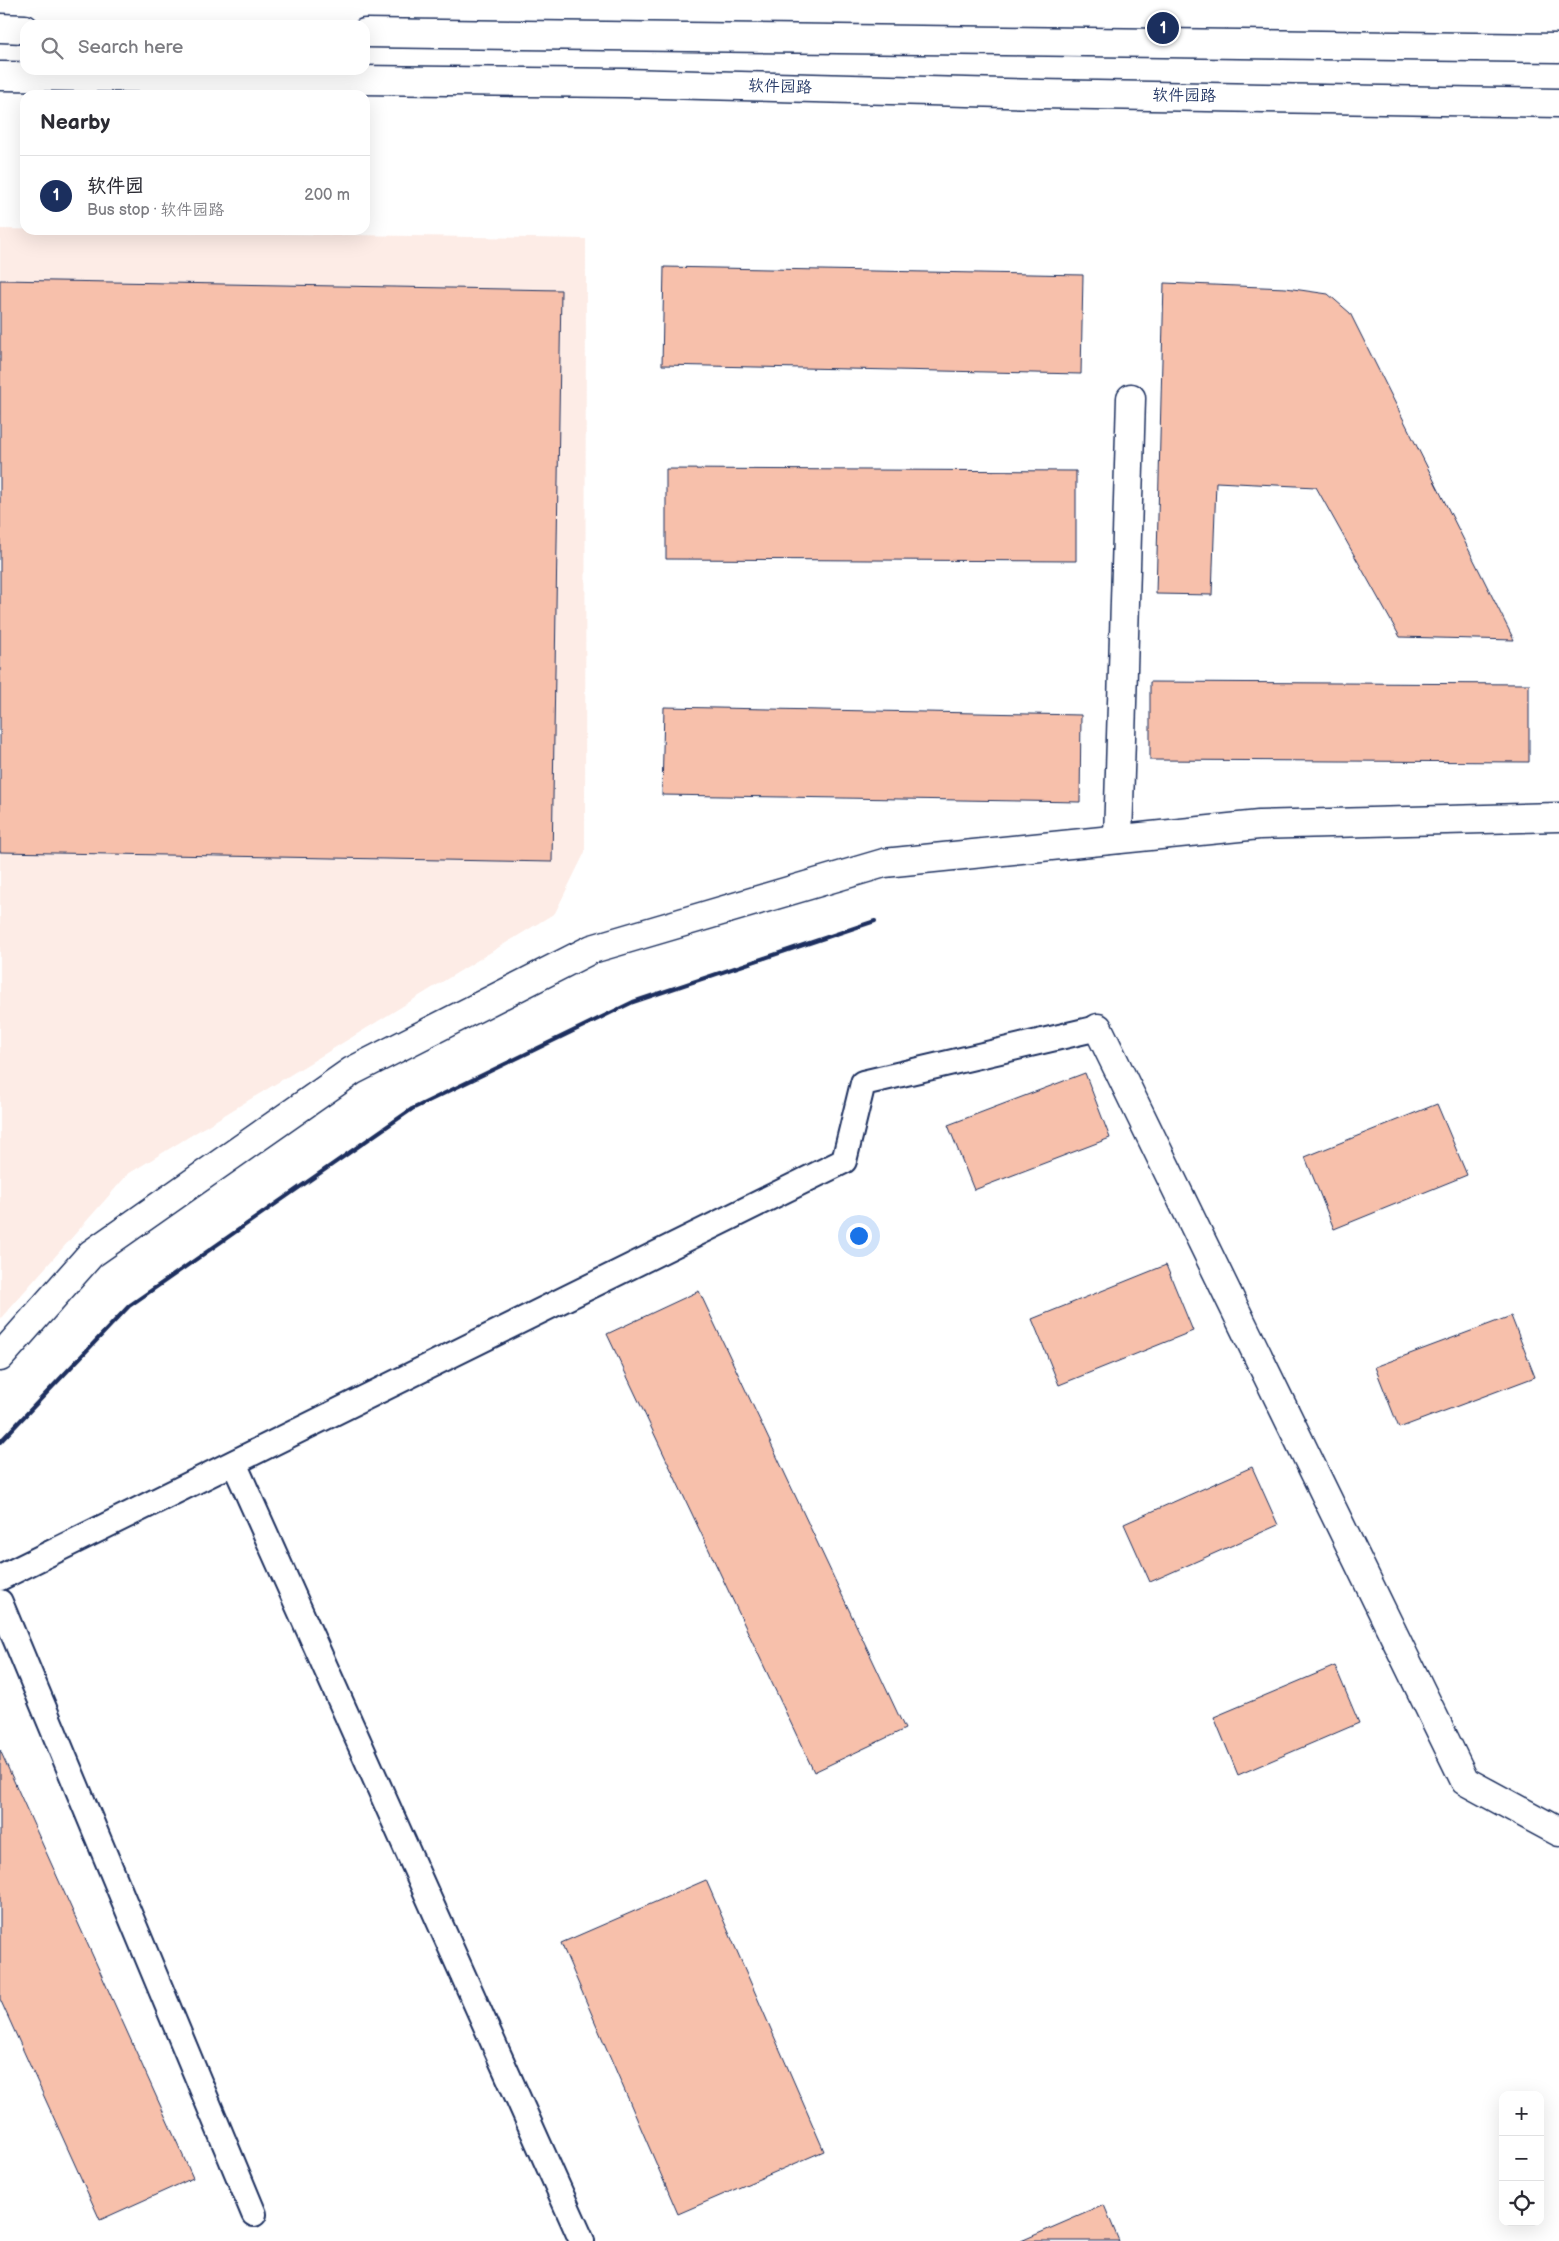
<!DOCTYPE html>
<meta charset="utf-8">
<style>
:root{--surface:#fff;--page:#f2f2f3;--text:#2b2b33;--muted:#7c7c81;--line:#e1e1e2;--accent:#1b2f5e}
body{margin:0;font-family:"Balsamiq Sans","LXGW WenKai TC",sans-serif;background:var(--page);color:var(--text)}
.controls{position:absolute;right:15px;bottom:15px;display:grid;overflow:hidden;border-radius:10px;box-shadow:0 5px 20px #0002}
.controls button{width:45px;height:45px;display:grid;place-items:center;padding:0;border:0;border-bottom:1px solid var(--line);background:var(--surface);color:var(--text);font:25px sans-serif}
.you{position:absolute;left:858px;top:1235px;width:18px;height:18px;margin:-12px;border:4px solid #fff;border-radius:50%;background:#1a73e8;box-shadow:0 0 0 8px #1a73e833}
.badge{display:grid;place-items:center;width:32px;height:32px;border-radius:50%;background:var(--accent);color:#fff;font-size:16px;font-weight:700}
.pin{position:absolute;translate:-50% -50%;border:2px solid #fff;box-shadow:0 1px 5px #0006}
.list{margin:0;padding:0;list-style:none}
h2{display:flex;justify-content:space-between;align-items:center;height:65px;margin:0;padding:0 20px;font-size:21px}
h2 small{font-size:16px;font-weight:400;color:var(--muted)}
.list li{display:grid;grid-template-columns:32px 1fr auto;gap:15px;align-items:center;box-sizing:border-box;height:80px;padding:0 20px;border-top:1px solid var(--line)}
.list b{display:block;font-size:19px;white-space:nowrap}
.list p{margin:0;font-size:16px;white-space:nowrap;color:var(--muted)}
.list em{font-size:16px;font-style:normal;color:var(--muted)}
.icon{flex:none;width:28px;height:28px;fill:none;stroke:currentColor;stroke-width:2;stroke-linecap:round;stroke-linejoin:round}
.map{position:relative;flex:none;width:1559px;height:2241px;overflow:hidden}
.search{position:absolute;background:var(--surface);box-shadow:0 5px 20px #0002;left:20px;top:20px;width:350px;height:55px;display:flex;align-items:center;gap:12px;box-sizing:border-box;padding:0 18px;border-radius:15px;color:var(--muted);font-size:19px}
.panel{position:absolute;background:var(--surface);box-shadow:0 5px 20px #0002;left:20px;top:90px;width:350px;height:145px;border-radius:15px}
.map>svg:first-child{display:block}
.built{fill:#fdece6}
.building{fill:#f7c0ab;stroke:#1b2f5e}
.lines{fill:none;stroke-linecap:round;stroke-linejoin:round}
.service-casing{stroke:#1b2f5e;stroke-width:28}
.minor-casing{stroke:#1b2f5e;stroke-width:31}
.secondary-casing{stroke:#1b2f5e;stroke-width:31}
.service{stroke:#fff;stroke-width:24}
.minor{stroke:#fff;stroke-width:28}
.secondary{stroke:#fff;stroke-width:28}
.rail{stroke:#1b2f5e;stroke-width:4}
.labels{text-anchor:middle;dominant-baseline:central;stroke-width:4;stroke-linejoin:round;paint-order:stroke}
.street-label{font-size:16px;fill:#1b2f5e;stroke:#fff}
</style>
<div class="map">
<svg width="1559" height="2241" viewBox="0 0 1559 2241">
<rect width="100%" height="100%" fill="#fff"/>
<filter id="ink" filterUnits="userSpaceOnUse"><feTurbulence type="fractalNoise" baseFrequency=".02" numOctaves="2"/><feDisplacementMap in="SourceGraphic" scale="10" xChannelSelector="R" yChannelSelector="G"/><feConvolveMatrix kernelMatrix="1 2 1 2 8 2 1 2 1" color-interpolation-filters="sRGB"/></filter>
<g filter="url(#ink)">
<polygon class="built" points="0,229 586,239 585,852 555,913 128,1174 0,1319"/>
<g class="building">
<polygon points="664,267 1083,275 1081,374 662,365"/>
<polygon points="0,280 561,290 552,862 0,852"/>
<polygon points="1164,283 1286,288 1328,294 1350,313 1514,640 1400,637 1316,487 1216,482 1212,595 1156,594"/>
<polygon points="666,469 1076,471 1076,561 666,559"/>
<polygon points="1150,682 1529,684 1529,762 1150,760"/>
<polygon points="664,707 1081,715 1080,802 662,795"/>
<polygon points="1085,1073 1110,1138 974,1190 948,1125"/>
<polygon points="1437,1104 1467,1175 1334,1229 1305,1157"/>
<polygon points="1166,1265 1193,1331 1059,1385 1032,1319"/>
<polygon points="699,1291 905,1729 814,1772 607,1334"/>
<polygon points="1511,1316 1535,1377 1399,1428 1375,1367"/>
<polygon points="1252,1467 1278,1525 1150,1582 1124,1524"/>
<polygon points="1335,1666 1359,1723 1238,1775 1214,1717"/>
<polygon points="0,1750 193,2178 100,2220 0,1999"/>
<polygon points="706,1880 824,2151 678,2214 561,1943"/>
<polygon points="1104,2205 1119,2241 1021,2241"/>
</g>
<g class="lines">
<defs>
<g id="service">
<polyline points="234,1463 582,2241"/>
<polyline points="0,1578 844,1161 863,1083 1098,1028"/>
<polyline points="0,1602 254,2214"/>
</g>
<g id="minor">
<polyline points="1118,839 1131,398"/>
<polyline points="1098,1028 1465,1781 1559,1832"/>
<polyline points="0,1357 91,1254 352,1071 592,949 884,863 1259,825 1559,817"/>
</g>
<g id="secondary">
<polyline points="0,28 25,29"/>
<polyline points="365,33 1559,48"/>
<polyline points="0,76 624,83 1040,94 1559,103"/>
</g>
</defs>
<use href="#service" class="service-casing"/>
<use href="#minor" class="minor-casing"/>
<use href="#secondary" class="secondary-casing"/>
<use href="#service" class="service"/>
<use href="#minor" class="minor"/>
<use href="#secondary" class="secondary"/>
<polyline class="rail" points="0,1442 129,1306 412,1109 633,1002 875,921"/>
</g>
</g>
<g class="labels">
<g class="street-label">
<text transform="translate(780 87) rotate(2)">软件园路</text>
<text transform="translate(1184 96) rotate(1)">软件园路</text>
</g>
</g>
</svg>
<div class="controls">
<button>+</button>
<button>−</button>
<button><svg class="icon" aria-label="locate" viewBox="0 0 24 24"><circle cx="12" cy="12" r="6"/><path d="M12 2v4M12 18v4M2 12h4M18 12h4"/></svg></button>
</div>
<div class="you"></div>
<div class="pin badge" style="left:1163px;top:28px">1</div>
<div class="search"><svg class="icon" aria-label="search" viewBox="0 0 24 24"><circle cx="10" cy="10" r="6"/><path d="M15 15l6 6"/></svg>Search here</div>
<section class="panel">
<h2>Nearby<small></small></h2>
<ul class="list">
<li><span class="badge">1</span><div><b>软件园</b><p>Bus stop · 软件园路</p></div><em>200 m</em></li>
</ul>
</section>
</div>
